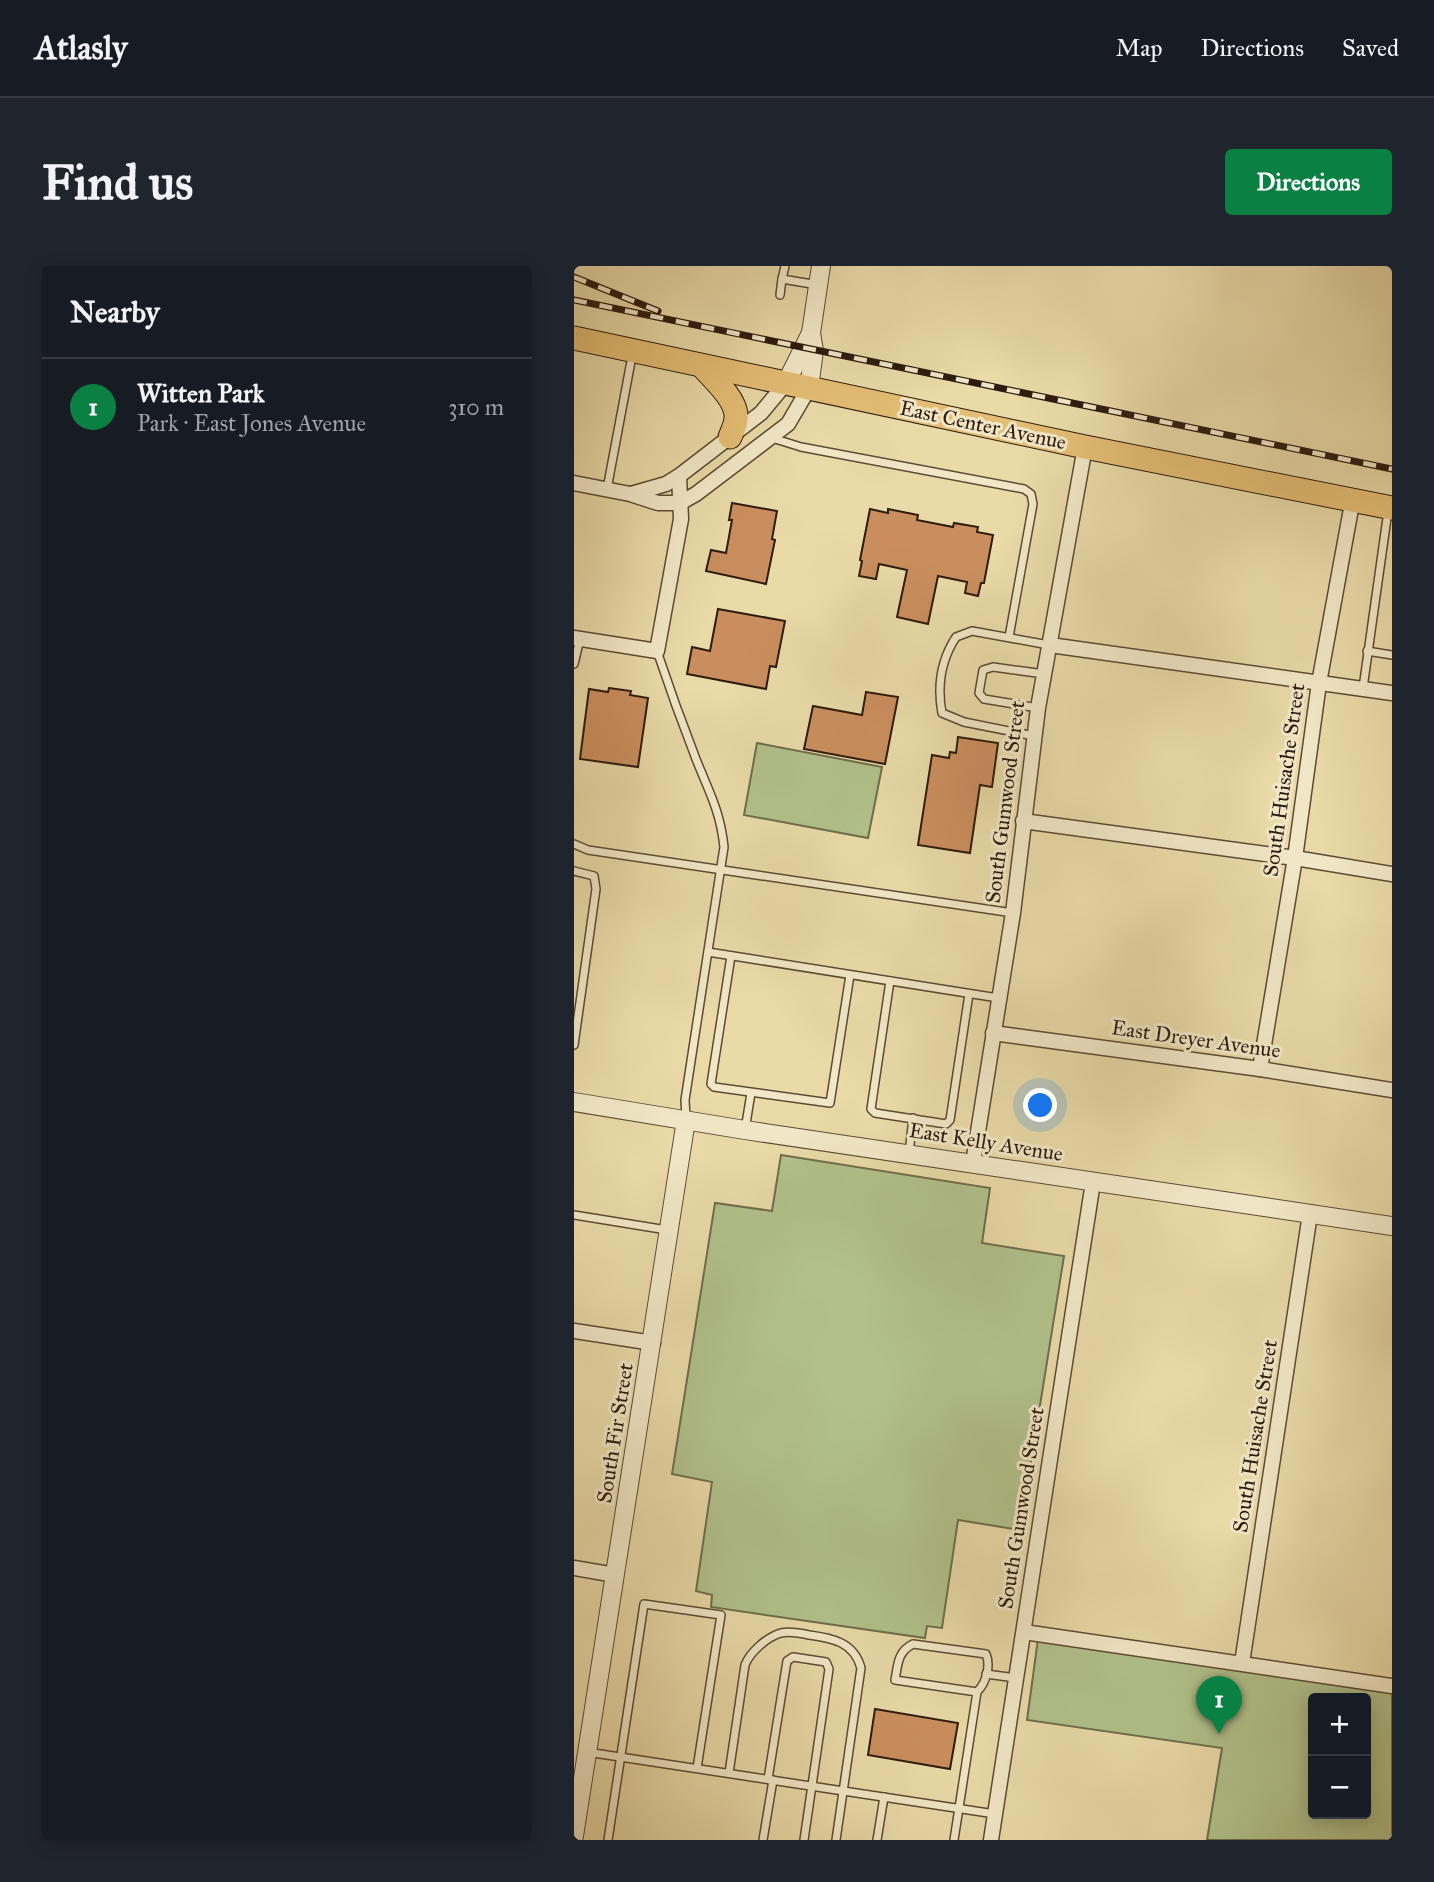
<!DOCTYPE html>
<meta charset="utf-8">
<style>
:root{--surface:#171b24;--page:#20242c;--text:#f1f3f6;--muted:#9ea1a6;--line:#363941;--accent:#0b8043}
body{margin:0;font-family:"IM FELL Great Primer",serif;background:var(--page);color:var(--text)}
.controls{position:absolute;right:21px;bottom:21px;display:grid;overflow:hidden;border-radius:7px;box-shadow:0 4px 18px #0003}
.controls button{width:63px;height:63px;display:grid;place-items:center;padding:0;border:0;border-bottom:2px solid var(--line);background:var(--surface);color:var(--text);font:35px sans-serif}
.you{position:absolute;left:467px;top:840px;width:24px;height:24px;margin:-18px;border:5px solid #fff;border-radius:50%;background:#1a73e8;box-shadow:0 0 0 10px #1a73e833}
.badge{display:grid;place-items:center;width:46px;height:46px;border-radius:50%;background:var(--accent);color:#fff;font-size:23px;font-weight:700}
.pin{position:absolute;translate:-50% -58px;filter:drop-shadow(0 2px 4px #0008)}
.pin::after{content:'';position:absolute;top:37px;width:24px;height:21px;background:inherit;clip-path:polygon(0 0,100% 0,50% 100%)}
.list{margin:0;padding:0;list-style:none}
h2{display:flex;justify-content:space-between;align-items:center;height:91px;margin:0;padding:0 28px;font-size:30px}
h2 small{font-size:23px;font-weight:400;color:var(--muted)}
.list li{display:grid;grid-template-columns:46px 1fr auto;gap:21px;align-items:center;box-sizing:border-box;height:98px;padding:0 28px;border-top:2px solid var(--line)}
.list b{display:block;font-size:26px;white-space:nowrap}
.list p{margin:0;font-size:23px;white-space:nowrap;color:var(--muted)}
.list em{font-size:23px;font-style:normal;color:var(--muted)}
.map{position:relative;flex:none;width:818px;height:1574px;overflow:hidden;border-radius:7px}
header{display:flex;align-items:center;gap:42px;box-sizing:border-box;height:98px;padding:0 35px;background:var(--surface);border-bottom:2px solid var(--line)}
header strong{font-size:33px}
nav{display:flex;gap:38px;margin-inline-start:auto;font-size:24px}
.intro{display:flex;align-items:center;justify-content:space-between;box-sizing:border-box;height:168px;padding:0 42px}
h1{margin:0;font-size:49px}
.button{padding:18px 32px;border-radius:7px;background:var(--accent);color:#fff;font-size:24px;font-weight:700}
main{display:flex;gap:42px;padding:0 42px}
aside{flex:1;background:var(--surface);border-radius:7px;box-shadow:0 4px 18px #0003}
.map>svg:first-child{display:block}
.green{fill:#b1c18b;stroke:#6f6e4c;stroke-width:2;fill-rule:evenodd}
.building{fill:#ca8e5e;stroke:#2d1b0e;stroke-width:2}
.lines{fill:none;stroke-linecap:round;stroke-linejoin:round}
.service-casing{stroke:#5c4b34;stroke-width:10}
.minor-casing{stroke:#5c4b34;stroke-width:17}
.tertiary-casing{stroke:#5c4b34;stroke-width:20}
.primary-casing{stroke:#2d1b0e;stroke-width:25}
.service{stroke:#f1e7c6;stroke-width:7}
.minor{stroke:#f1e7c6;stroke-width:14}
.tertiary{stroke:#f1e7c6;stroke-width:18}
.primary{stroke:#e4bd74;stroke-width:23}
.rail-casing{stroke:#2d1b0e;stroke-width:7}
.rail{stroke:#f1e7c6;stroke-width:4.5;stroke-dasharray:13;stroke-linecap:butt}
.labels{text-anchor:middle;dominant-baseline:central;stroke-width:6;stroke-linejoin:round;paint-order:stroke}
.street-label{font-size:21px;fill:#2d1b0e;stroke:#f1e7c6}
</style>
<header>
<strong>Atlasly</strong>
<nav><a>Map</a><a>Directions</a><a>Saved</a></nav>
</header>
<div class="intro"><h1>Find us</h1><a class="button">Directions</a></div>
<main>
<aside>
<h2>Nearby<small></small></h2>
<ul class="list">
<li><span class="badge">1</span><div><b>Witten Park</b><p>Park · East Jones Avenue</p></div><em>310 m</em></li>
</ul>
</aside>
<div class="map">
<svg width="818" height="1574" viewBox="0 0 818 1574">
<rect width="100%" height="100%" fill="#e9daa8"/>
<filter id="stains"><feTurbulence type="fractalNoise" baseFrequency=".00286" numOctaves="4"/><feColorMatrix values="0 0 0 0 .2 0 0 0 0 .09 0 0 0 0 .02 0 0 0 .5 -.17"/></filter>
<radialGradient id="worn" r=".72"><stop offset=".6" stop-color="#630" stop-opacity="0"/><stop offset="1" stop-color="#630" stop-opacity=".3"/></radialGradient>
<g class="green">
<polygon points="183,477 308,501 294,572 170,549"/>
<polygon points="207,889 416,922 408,977 490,990 446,1264 384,1254 368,1362 353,1360 351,1372 137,1341 138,1329 122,1325 138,1216 98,1208 141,937 198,945"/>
<path d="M464,1373l354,52v149h-185l15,-92 -195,-28zM739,1432h53v116h-53z"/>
</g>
<g class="building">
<polygon points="158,237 203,245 198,273 201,274 192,318 132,305 137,284 152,287 158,254 155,254"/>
<polygon points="296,243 314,247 314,243 344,249 343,254 379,261 380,257 404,261 403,266 419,269 410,317 407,317 404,330 391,327 393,316 364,310 354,358 323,351 333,304 305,298 302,313 285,310 288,295 286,294"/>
<polygon points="144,343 211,355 202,401 196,400 192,423 113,408 118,381 136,385"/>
<polygon points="35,422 57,425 56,429 74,432 64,501 6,493 15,423 34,426"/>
<polygon points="292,426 324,431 311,498 230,483 239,440 288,449"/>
<polygon points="384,471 424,477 418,521 406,519 396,587 344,579 358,489 375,492 376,486 382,487"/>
<polygon points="301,1443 384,1457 376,1503 294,1489"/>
</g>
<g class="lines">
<defs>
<g id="service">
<polyline points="211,0 208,13 244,19"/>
<polyline points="206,29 208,13"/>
<polyline points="195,171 227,181 450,223 457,228 459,238 435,371"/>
<polyline points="33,223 58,90"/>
<path d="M83,385c12,36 25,72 39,108 13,33 24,51 28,88l-39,253 1,18"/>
<polyline points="793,385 818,389"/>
<polyline points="0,398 6,373"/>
<polyline points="789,422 814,245"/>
<polyline points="464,442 410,433 405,427 409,404 419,401 470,408"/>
<path d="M460,470l-70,-14 -22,-9c-5,-27 -1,-53 14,-76l16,-6 77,14"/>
<polyline points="0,578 14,584 439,647"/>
<polyline points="0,605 20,610 22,623 0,779"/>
<polyline points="134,686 424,732"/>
<polyline points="157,690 137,818 140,821 256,837 276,709"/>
<polyline points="316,715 297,843 301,847 372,858 376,854 395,728"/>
<polyline points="171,864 177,827"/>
<polyline points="335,887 339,852"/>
<polyline points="0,949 93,964"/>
<polyline points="412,1408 442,1412"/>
<polyline points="13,1486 421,1548"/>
<path d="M155,1507l16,-108c5,-13 22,-28 36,-32 9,-2 19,0 28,2 23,3 45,7 52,33l-25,172"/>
<polyline points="194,1513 213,1395 219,1391 252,1396 255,1403 230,1574"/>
<polyline points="34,1574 70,1338 147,1349 123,1502"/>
<polyline points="189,1574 199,1514"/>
<polyline points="303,1574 310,1531"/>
<path d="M380,1574l23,-148 -82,-12c3,-15 2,-28 18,-36l73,10c5,12 0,29 -9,38"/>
</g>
<g id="minor">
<polyline points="0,217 56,228 84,237 106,237 122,228 214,158 235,122"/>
<polyline points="57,228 92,218 105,210 187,147 212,117"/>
<polyline points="0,372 83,385 107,253 105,210"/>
<polyline points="476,379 818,427"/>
<polyline points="449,555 721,592 818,608"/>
<polyline points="419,767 686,803 818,824"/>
<polyline points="686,803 721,592 745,417 779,232"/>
<polyline points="399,897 439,647 464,442 511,181"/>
<polyline points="0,1065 79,1077"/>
<polyline points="0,1302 41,1309"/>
<polyline points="450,1366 818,1420"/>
<polyline points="668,1397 736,948"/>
<polyline points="417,1574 519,916"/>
</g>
<g id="tertiary">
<polyline points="212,117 237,67"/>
<polyline points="235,122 240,85 237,67 247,0"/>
<polyline points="0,836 171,864 818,960"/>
<polyline points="0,1570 112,854"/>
</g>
<g id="primary">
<polyline points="0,72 511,181 818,242"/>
<path d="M128,100c11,13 32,31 34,48 1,8 -3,16 -6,23"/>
</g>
</defs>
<use href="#service" class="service-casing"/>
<use href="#minor" class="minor-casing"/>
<use href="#tertiary" class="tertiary-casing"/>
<use href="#primary" class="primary-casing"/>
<use href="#service" class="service"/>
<use href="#minor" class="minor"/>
<use href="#tertiary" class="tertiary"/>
<use href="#primary" class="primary"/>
<defs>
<g id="rail">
<polyline points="0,11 84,45"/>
<polyline points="0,34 818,203"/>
</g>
</defs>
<use href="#rail" class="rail-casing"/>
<use href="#rail" class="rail"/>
</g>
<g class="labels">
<g class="street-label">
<text transform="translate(409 159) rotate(12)">East Center Avenue</text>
<text transform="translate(710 514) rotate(-82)">South Huisache Street</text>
<text transform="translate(431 536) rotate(-83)">South Gumwood Street</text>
<text transform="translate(622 773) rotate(8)">East Dreyer Avenue</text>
<text transform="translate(412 876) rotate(9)">East Kelly Avenue</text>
<text transform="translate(41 1167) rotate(-81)">South Fir Street</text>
<text transform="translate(681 1170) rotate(-81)">South Huisache Street</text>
<text transform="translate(447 1242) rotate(-81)">South Gumwood Street</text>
</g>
</g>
<rect width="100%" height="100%" filter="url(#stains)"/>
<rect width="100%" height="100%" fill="url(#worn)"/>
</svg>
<div class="controls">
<button>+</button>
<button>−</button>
</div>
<div class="you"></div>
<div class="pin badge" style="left:645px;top:1468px">1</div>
</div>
</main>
